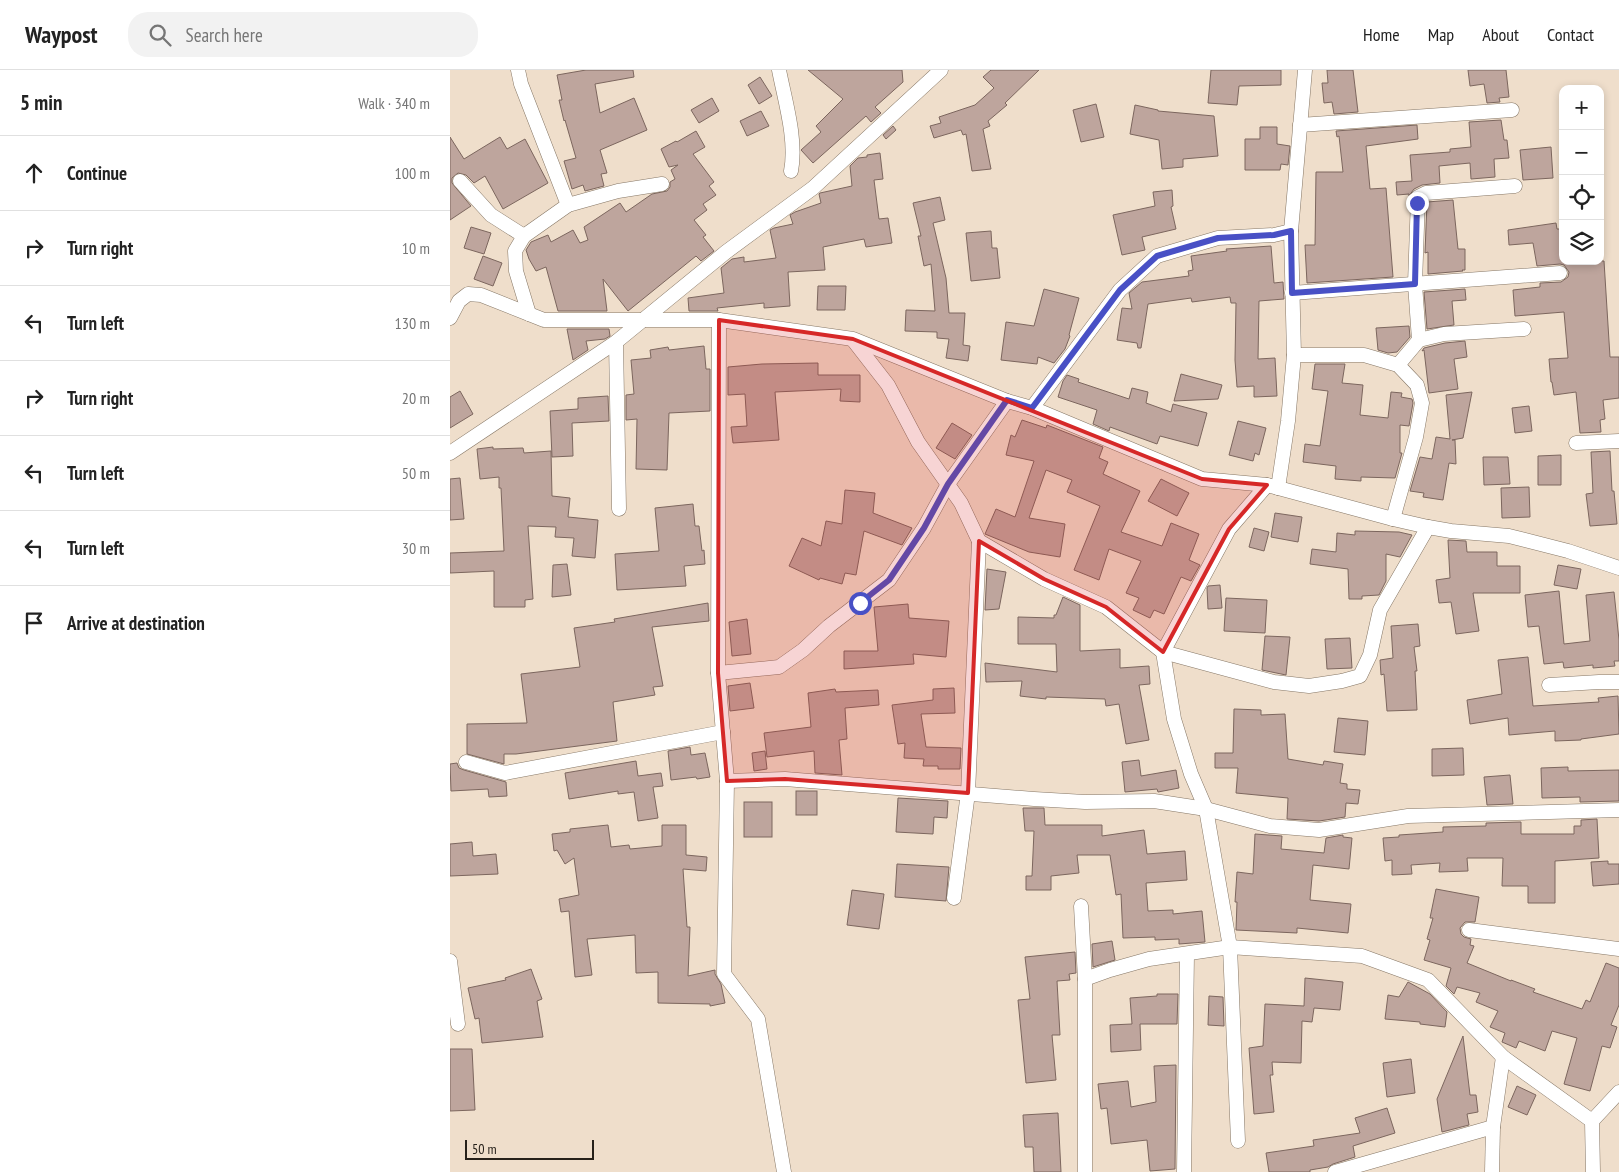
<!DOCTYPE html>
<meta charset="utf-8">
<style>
:root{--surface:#fff;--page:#f2f2f2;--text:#222;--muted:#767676;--line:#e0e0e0}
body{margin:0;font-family:"PT Sans Narrow",sans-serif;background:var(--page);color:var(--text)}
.controls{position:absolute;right:15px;top:15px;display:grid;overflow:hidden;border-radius:10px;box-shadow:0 2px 8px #0003}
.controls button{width:45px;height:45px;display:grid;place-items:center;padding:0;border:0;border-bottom:1px solid var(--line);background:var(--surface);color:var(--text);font:25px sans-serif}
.scale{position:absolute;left:15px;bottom:12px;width:129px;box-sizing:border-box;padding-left:5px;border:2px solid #27211a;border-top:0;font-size:14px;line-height:18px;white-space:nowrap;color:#27211a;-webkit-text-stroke:4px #efdecb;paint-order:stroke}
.stop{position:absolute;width:15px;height:15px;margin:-11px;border:4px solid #4850c5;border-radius:50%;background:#fff}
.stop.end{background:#4850c5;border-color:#fff;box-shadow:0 1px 5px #0008}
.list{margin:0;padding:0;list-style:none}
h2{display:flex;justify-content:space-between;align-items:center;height:65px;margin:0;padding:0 20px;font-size:21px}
h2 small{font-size:16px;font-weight:400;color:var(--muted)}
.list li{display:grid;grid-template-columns:32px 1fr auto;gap:15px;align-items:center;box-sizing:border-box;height:75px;padding:0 20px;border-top:1px solid var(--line)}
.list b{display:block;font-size:19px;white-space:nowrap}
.list em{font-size:16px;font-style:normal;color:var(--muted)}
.icon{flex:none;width:28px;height:28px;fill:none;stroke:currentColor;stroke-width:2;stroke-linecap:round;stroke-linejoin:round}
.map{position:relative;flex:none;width:1169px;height:1102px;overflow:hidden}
header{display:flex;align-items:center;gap:30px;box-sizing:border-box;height:70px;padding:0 25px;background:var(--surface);border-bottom:1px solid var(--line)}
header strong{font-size:24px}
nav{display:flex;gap:28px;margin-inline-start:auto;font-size:18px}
.search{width:350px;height:45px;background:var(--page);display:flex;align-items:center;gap:12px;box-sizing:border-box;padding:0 18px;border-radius:20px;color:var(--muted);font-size:19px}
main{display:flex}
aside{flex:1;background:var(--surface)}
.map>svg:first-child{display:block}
.building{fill:#bea59d;stroke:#7c665e}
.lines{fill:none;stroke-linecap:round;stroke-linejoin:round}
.minor-casing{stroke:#867766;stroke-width:15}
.minor{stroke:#fff;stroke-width:14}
.route{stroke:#4850c5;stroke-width:6}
.marked{fill:#d62828;fill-opacity:0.2;stroke:#d62828;stroke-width:4;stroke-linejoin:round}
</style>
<header>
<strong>Waypost</strong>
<div class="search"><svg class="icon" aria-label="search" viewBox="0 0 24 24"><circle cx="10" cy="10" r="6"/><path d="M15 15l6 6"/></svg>Search here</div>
<nav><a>Home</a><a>Map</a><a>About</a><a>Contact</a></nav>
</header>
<main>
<aside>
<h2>5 min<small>Walk · 340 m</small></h2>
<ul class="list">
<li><svg class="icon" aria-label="ahead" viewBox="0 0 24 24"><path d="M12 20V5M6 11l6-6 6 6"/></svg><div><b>Continue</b></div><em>100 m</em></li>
<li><svg class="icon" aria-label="right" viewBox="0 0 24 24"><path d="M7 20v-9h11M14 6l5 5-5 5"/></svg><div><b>Turn right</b></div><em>10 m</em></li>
<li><svg class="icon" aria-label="left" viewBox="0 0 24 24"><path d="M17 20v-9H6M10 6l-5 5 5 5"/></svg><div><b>Turn left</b></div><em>130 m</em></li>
<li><svg class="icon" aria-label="right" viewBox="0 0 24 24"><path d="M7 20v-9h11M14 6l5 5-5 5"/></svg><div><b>Turn right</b></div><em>20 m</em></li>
<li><svg class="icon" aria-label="left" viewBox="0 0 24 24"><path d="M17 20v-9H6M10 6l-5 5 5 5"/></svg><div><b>Turn left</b></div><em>50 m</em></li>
<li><svg class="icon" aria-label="left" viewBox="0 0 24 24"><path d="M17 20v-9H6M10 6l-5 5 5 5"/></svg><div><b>Turn left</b></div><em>30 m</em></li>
<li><svg class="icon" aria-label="arrive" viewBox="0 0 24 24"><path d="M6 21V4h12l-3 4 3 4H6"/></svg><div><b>Arrive at destination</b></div></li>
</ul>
</aside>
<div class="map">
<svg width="1169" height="1102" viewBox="0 0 1169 1102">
<rect width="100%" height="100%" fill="#efdecb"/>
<g class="building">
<polygon points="136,0 183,0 184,7 145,14 150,43 184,28 197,60 150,80 157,103 151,104 154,116 135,121 133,115 122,119 114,91 126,88 115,50 114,51 109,30 112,30 107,5"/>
<polygon points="358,0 452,0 453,12 425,37 431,43 421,52 416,46 363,93 351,80 371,62 366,56 393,29"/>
<polygon points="541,0 589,0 555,33 557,35 538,51 540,56 533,59 541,99 522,101 516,64 513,65 511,60 484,68 480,56 491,53 489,47 525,35 544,18 533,7"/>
<polygon points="761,0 831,0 831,15 789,16 787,35 758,33"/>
<polygon points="877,0 903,0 908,42 884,44 882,32 874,33 872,13 878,13"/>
<polygon points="1018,0 1056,0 1059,27 1049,28 1050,32 1037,33 1034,14 1020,16"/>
<polygon points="310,7 322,26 309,34 298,15"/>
<polygon points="262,28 269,41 249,53 241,40"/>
<polygon points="646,34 654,67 631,72 623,40"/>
<polygon points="685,35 708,40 708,41 764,46 768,86 733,89 733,97 712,99 709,70 680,64"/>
<polygon points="311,41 319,56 297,66 290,51"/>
<polygon points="1051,50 1054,70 1057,70 1059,88 1044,89 1045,107 1021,109 1020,93 989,96 990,113 972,115 964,119 959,126 959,124 947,125 946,112 962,111 960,85 1000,82 1000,79 1021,77 1019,52"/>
<polygon points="967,55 968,69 916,76 920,119 936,118 943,207 857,213 855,175 865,175 866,102 893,102 889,66 887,67 886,61"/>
<polygon points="443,56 446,60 436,69 433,65"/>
<polygon points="810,57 827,57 827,74 840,76 838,95 831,94 830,100 795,100 795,69 810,69"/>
<polygon points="246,61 255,77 243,84 264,112 259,116 266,125 253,134 257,140 244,150 256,165 253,167 264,181 251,191 246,186 178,241 153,209 157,241 108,241 96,197 86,201 79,189 76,180 81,172 98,165 101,172 123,160 130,173 138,170 134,157 170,133 176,142 202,124 217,121 220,117 220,112 225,109 221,100 228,95 219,97 211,79 226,71 227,72"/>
<polygon points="0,67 14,89 50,67 57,79 75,69 98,113 53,139 35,106 24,113 16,105 8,103 2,108 2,113 21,136 0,150"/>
<polygon points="1101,77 1103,108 1073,110 1070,80"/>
<polygon points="430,83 433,109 424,110 429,149 438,148 442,173 416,177 414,169 373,177 375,200 338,202 340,236 314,238 314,233 267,238 268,241 239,241 238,228 274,223 271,198 282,189 294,187 294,192 326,188 320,160 324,158 343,154 340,145 345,142 371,133 369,124 370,123 402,116 400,96 408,88 417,87 417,85"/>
<polygon points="722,120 723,136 721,137 726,159 692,167 695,180 672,185 663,145 705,136 703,122"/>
<polygon points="490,127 495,150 483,153 496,208 499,243 515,243 513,275 520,276 518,291 496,288 499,269 487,268 487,262 455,261 456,240 485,241 481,194 474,196 468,166 471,166 463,133"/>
<polygon points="1003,130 1008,179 1015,179 1015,200 1012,200 1013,201 978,204 978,182 975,183 977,132"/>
<polygon points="1106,153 1107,159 1113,159 1113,191 1154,191 1160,287 1169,287 1169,328 1153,330 1155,349 1150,350 1151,362 1130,363 1126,322 1104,325 1102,312 1101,312 1099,289 1118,288 1114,242 1065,246 1063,220 1090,217 1090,213 1111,212 1118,207 1119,202 1114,195 1110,194 1087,196 1083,173 1059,175 1058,160"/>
<polygon points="21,157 41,163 34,184 14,178"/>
<polygon points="541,161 542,178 547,178 550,208 521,211 516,163"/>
<polygon points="821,176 824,213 833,212 834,229 809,231 808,289 825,288 827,326 804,327 804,316 787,317 785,290 786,233 781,233 780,227 742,232 741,228 698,234 691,278 688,278 687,273 667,270 672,238 682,239 679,223 692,212 739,206 738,201 743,200 741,186 777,181 776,179"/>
<polygon points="33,186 52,193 43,216 24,209"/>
<polygon points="368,216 396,216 395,240 367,240"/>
<polygon points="594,219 629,228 619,265 620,266 615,279 604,293 588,287 587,294 551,290 556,252 584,256"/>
<polygon points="1015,219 1016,230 1002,231 1004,255 977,259 974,222"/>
<polygon points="959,256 960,267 947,282 938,283 928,280 926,258"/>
<polygon points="117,259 159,259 160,266 155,269 136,271 138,280 123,290"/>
<polygon points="1015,271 1017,287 1004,289 1008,319 979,323 974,280 972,281 974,278 995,273"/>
<polygon points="254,276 256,299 260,299 260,341 219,343 217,400 186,399 187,349 176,350 176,325 184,324 181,290 201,288 200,280 218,277 219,280"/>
<polygon points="368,293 368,305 410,305 410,332 390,331 391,319 325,322 329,370 283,373 281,357 297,356 295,324 278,325 278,297 312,294"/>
<polygon points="865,294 895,294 892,313 913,315 910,345 938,348 941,322 952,323 951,327 962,329 963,333 959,356 950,355 950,383 952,383 945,408 911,407 911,411 885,409 886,396 853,392 855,374 870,376 878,321 862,319"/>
<polygon points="731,304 772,315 768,329 724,331"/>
<polygon points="617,305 629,309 628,312 679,329 682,318 698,322 696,333 721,342 723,334 757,343 748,376 710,366 707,374 660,357 659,361 643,354 647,340 608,327 613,311"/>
<polygon points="10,321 23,344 0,358 0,327"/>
<polygon points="1022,322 1013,368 1002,370 1005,370 1006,394 999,393 993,430 973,427 974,423 960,421 970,387 982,389 986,367 1000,369 996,325"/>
<polygon points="158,326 159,351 122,353 123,386 102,387 100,341 128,339 128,328"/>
<polygon points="1079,336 1082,361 1065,363 1062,338"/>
<polygon points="572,350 596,358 597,355 653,377 649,388 658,392 653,404 690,421 671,462 712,476 721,453 749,464 739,490 750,495 741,511 731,507 714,544 704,540 700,548 683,540 689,528 676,523 691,491 659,479 649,510 624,500 650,436 617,422 622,410 596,400 579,448 615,454 610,487 579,482 535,464 546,439 565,447 584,391 556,385 561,365 565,367"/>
<polygon points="788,351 816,358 809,385 805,383 803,391 779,385"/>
<polygon points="502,353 522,365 505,389 486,378"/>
<polygon points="43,377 43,379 73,378 74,383 101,381 102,426 120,428 118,447 148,450 145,488 122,486 124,468 105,467 106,457 78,456 83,529 75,530 75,537 44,537 44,501 0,503 0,483 54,481 51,418 49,418 49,407 30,409 27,379"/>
<polygon points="1160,381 1162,421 1164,421 1167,454 1140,456 1136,424 1143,423 1141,382"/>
<polygon points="1111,385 1111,415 1088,415 1088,386"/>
<polygon points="1033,387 1058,387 1060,414 1034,415"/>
<polygon points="10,408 14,449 0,450 0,409"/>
<polygon points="711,409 739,423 727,446 698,431"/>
<polygon points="1079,417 1080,447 1052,448 1051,418"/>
<polygon points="395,420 425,423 423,443 462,458 452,475 414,461 406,505 395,503 392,514 370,508 369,510 339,496 352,468 371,476 376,451 392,454"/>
<polygon points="243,434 245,456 249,456 252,481 254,480 255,494 234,496 236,516 167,520 165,484 209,481 205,438"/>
<polygon points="825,443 852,447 848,472 821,467"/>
<polygon points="804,458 819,462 814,481 799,477"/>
<polygon points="905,461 949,462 962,465 950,487 936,484 936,511 929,525 912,526 912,529 899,529 898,499 860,494 862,479 886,482 887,463 905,465"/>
<polygon points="998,470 1016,471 1017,482 1047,482 1047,496 1070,496 1070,523 1023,523 1029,561 1006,564 1001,532 989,533 986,510 1000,508"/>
<polygon points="117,494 121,525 102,527 103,495"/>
<polygon points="1108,495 1131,499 1127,519 1104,515"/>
<polygon points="537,499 556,502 549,539 535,540"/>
<polygon points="770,515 772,538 758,539 757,518 758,516"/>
<polygon points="1109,521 1114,574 1140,571 1136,525 1164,522 1169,570 1169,591 1164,591 1165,596 1143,598 1143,595 1114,598 1113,592 1094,594 1089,556 1078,557 1075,525"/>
<polygon points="613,527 630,535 630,581 670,579 670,598 699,596 700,614 689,615 699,670 676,674 669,634 656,636 655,629 596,627 596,629 570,626 572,611 536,612 535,593 607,602 606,574 568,574 568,547 604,548 604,545 606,545"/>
<polygon points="776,528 817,530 815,563 774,561"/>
<polygon points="258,533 259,551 202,557 213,616 203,617 205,625 163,632 167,671 66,684 54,684 54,694 17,684 17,654 77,653 71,604 130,597 124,558 165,552 164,549"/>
<polygon points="458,534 459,548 499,551 496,587 463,584 464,594 394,599 394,581 428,581 424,537"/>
<polygon points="297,549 301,584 282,586 279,552"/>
<polygon points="968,554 970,576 964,577 967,601 965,601 967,640 937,641 934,604 931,605 930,590 943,588 941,556"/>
<polygon points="815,566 840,567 836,605 812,600"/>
<polygon points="900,568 902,598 877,599 875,569"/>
<polygon points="1078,587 1083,636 1149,632 1148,628 1168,626 1169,664 1131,669 1131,670 1105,671 1105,661 1059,665 1058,648 1020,654 1017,630 1052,624 1048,590"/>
<polygon points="300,613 304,638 280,641 278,616"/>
<polygon points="504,618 505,643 471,644 476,677 511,678 510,699 488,699 488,696 473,696 474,689 454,688 455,673 448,674 442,635 483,630 483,619"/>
<polygon points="385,619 386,622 428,620 429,635 395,638 397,669 389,670 392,705 365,703 364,681 317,687 314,663 361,657 358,623"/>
<polygon points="784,639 811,640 811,645 835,644 838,689 873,695 874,691 893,694 890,713 897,714 897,719 910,720 908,734 896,733 895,747 869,751 837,749 838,728 786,723 788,698 765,698 765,683 783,683"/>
<polygon points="888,648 918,651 915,685 884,682"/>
<polygon points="240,677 241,685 255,683 260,707 247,709 246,707 221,710 218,681"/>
<polygon points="1013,678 1014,705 982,706 982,679"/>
<polygon points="315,681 317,699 304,701 302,683"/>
<polygon points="689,690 691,706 726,700 729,718 708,722 707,719 675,722 672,692"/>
<polygon points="186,691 188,706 211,703 213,716 203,717 208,748 188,751 184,722 168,724 168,721 119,729 115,703"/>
<polygon points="7,693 9,698 14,700 56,712 57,726 39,727 38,719 1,721 0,694"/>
<polygon points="1118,697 1118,701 1169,700 1169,731 1130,732 1130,727 1092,728 1091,698"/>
<polygon points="1060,705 1063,734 1037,735 1034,707"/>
<rect x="346" y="721" width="21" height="24"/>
<polygon points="448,728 498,731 497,748 484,747 483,764 446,762"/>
<rect x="294" y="732" width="28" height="35"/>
<polygon points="573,738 594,738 595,755 652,755 652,766 694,760 697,784 735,781 737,810 696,813 698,841 723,840 723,844 752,841 755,872 729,874 729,869 705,870 705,867 673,868 671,824 666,825 660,785 627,785 629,803 601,806 601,820 576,820 576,806 582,806 584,761 575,761"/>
<polygon points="1147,749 1149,788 1105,791 1105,833 1078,833 1078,816 1052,816 1053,788 1017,788 1018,801 989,802 990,793 961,795 962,804 942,805 942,790 935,791 933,768 949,767 949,765 993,762 993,757 1036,756 1036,753 1071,752 1071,764 1124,764 1124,756 1131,756 1131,750"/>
<polygon points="158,755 161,777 179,775 180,779 212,776 212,755 236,755 236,785 257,787 256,801 233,799 237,857 240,857 238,906 265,900 265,904 271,914 275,933 260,936 260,934 208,933 208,902 186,903 185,865 137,869 142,905 125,907 119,841 111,842 109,829 129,825 124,788 115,794 107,780 104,781 102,764 120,762 120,759"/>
<polygon points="805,764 832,766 831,779 874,783 876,768 893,765 893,767 902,768 899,799 863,795 860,830 901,834 898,863 847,858 847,863 786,860 787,832 785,832 787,802 803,804"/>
<polygon points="22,772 23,786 46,784 48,804 0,806 0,774"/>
<polygon points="1158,791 1158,794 1169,794 1169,814 1143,816 1141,792"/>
<polygon points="447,794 499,797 496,831 445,827"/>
<polygon points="986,819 1029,827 1025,852 1015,852 1010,858 1011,864 1014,867 1021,869 1020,875 1024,876 1017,893 1061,911 1061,910 1085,919 1083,922 1132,939 1136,930 1140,932 1156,893 1169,898 1169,935 1161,955 1167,957 1160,978 1152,976 1140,1021 1114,1014 1127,968 1102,961 1095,981 1069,971 1066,978 1052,972 1055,963 1040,957 1048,941 1026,932 1030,923 1007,917 1004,924 996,916 1001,898 974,890 980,870 977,869 983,848 980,848"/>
<polygon points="402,820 434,824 429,859 397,855"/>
<polygon points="662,871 665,890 643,897 642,874"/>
<polygon points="625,882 626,903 619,904 620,910 607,911 610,965 602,965 606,1010 576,1013 568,930 580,929 575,887"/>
<polygon points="81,899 92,929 87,931 93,967 32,973 29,948 25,949 18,918 56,910 55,908"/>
<polygon points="855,908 893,912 890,940 864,938 862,952 852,951 851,993 822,992 823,1005 820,1005 824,1042 804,1044 799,978 813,976 815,934 854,936"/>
<polygon points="958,912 980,924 997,942 995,957 970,954 970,952 935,949 938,925 949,927"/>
<polygon points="707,924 728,924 727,954 690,954 691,980 661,982 660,955 682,954 680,928 707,926"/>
<polygon points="759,926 773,927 774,956 758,955"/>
<polygon points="1013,966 1020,1025 1026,1025 1028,1042 1017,1044 1019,1055 992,1062 987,1029"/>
<polygon points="0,979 22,979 25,1040 0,1041"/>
<polygon points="961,989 965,1023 937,1027 933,993"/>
<polygon points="726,995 725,1099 700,1101 697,1070 661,1074 657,1038 651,1039 648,1014 678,1011 681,1037 706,1032 704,996"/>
<polygon points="1067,1016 1086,1025 1077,1045 1058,1037"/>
<polygon points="937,1038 945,1063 903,1076 905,1087 883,1094 878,1097 860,1100 860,1102 819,1102 816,1083 864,1076 863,1070 910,1063 905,1048"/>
<polygon points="608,1043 611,1102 584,1102 583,1077 575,1077 573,1045"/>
</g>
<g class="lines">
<defs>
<g id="minor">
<polyline points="68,0 71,14 118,135"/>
<path d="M329,0c6,31 18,70 12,101"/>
<polyline points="850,55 1062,40"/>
<polyline points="10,111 41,145 74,166"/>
<polyline points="842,223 1110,203"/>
<polyline points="79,244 66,201 65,181 74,166 118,135 168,121 212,114"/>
<polyline points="0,248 9,231 18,224 31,225 94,250 269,250 403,269 557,331 582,338 752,409 817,415 943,449 978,457 1001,461 1059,466 1118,481 1169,498"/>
<polyline points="269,250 268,603 277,711 274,904 308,949 334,1102"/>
<polyline points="403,270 438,315 468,372 511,433 529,471 594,509 656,537 713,582 824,612 859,616 892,611 910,606 920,585 930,540 978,457"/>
<polyline points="969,270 965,214 968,127 976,123 1065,116"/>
<polyline points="166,272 169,439"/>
<polyline points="844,285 914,285 948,295 967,315 972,333 966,367 943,449"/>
<polyline points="948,295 969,270 994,264 1074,259"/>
<polyline points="582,338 670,220 707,186 768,168 824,165 841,161"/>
<polyline points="1126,373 1169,371"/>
<polyline points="0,383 166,272 276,182 363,118 491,0"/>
<polyline points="828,418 838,351 844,285 841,161 855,0"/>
<polyline points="268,603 329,597 353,580 379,556 439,510 474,458 498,414 557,331"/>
<polyline points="1099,615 1149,612 1169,612"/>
<polyline points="16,692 55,703 273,662"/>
<polyline points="277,711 335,709 584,729 635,732 704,731 756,739 820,756 869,760 958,746 1169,740"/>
<polyline points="504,828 518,723 529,471"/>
<polyline points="631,836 635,909 635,1102"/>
<polyline points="1019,860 1169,879"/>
<polyline points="0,891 8,954"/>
<polyline points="635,909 660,900 699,889 780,877 912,886 978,910 1053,987 1142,1051"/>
<polyline points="788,1071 780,877 756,739 741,704 724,649 713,582 779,459 817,415"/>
<polyline points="734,1102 737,884"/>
<polyline points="885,1102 1043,1057 1053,987"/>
<polyline points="1042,1102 1043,1057"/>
<polyline points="1143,1102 1142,1051 1169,1022"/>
</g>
</defs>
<use href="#minor" class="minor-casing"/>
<use href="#minor" class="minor"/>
</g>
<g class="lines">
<polyline class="route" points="410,533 439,510 474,458 498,414 557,330 582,338 670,220 707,186 768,168 824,165 841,161 842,223 965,214 967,133"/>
</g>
<path class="marked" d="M269,250l134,19 349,140 65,6 -38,44 -66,123 -57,-45 -62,-28 -65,-38 -11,252 -183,-14 -58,2 -9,-108z"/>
</svg>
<div class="controls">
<button>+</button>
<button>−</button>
<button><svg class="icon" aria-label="locate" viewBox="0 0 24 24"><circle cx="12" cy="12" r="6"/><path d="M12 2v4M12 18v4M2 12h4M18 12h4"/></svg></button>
<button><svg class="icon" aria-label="layers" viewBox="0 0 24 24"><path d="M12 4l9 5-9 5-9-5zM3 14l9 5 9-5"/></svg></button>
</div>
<div class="scale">50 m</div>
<div class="stop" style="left:410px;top:533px"></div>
<div class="stop end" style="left:967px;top:133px"></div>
</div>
</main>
